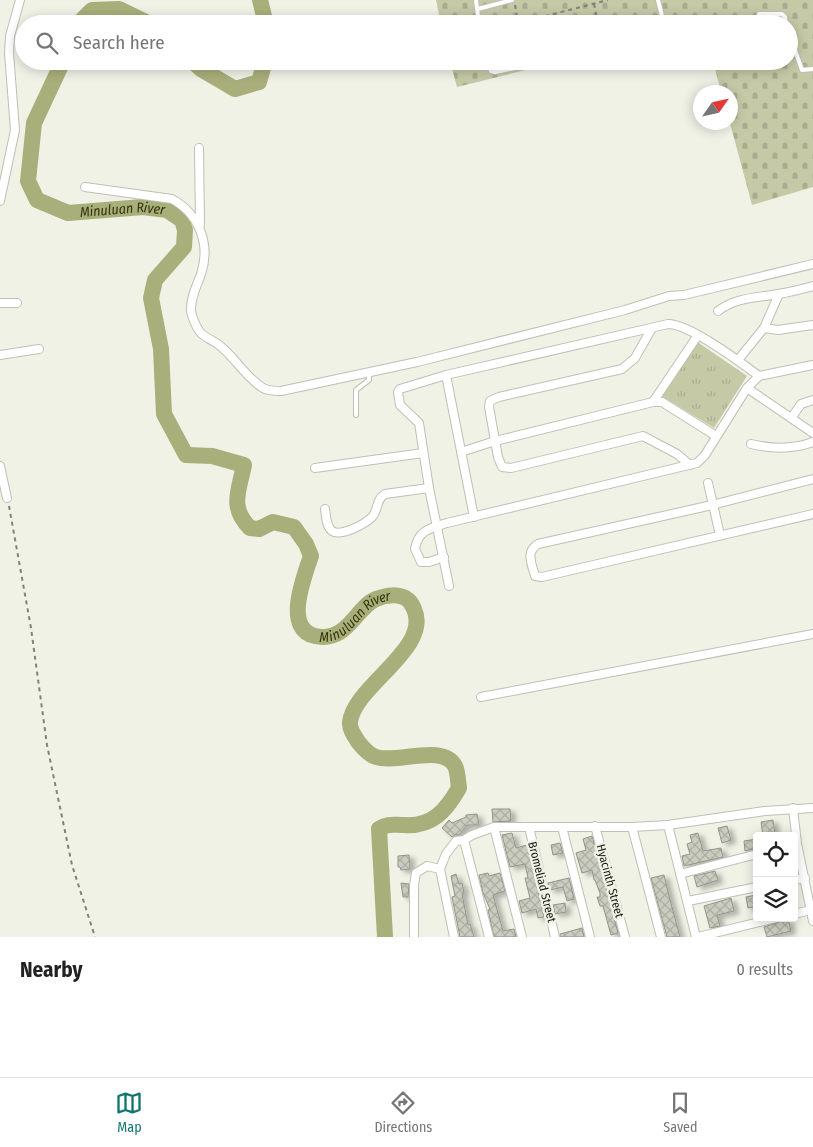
<!DOCTYPE html>
<style>
:root{--surface:#fff;--page:#f2f2f2;--text:#222;--muted:#767676;--line:#e0e0e0;--accent:#0f766e}
body{margin:0;font-family:"Fira Sans Condensed",sans-serif;background:var(--page);color:var(--text)}
.controls{position:absolute;right:15px;bottom:15px;display:grid;overflow:hidden;border-radius:5px;box-shadow:0 2px 12px #0003}
.controls button{width:45px;height:45px;display:grid;place-items:center;padding:0;border:0;border-bottom:1px solid var(--line);background:var(--surface);color:var(--text);font:25px sans-serif}
.compass{position:absolute;left:693px;top:85px;width:45px;height:45px;border-radius:50%;background:var(--surface);box-shadow:0 2px 12px #0003;rotate:56deg}
.list{margin:0;padding:0;list-style:none}
h2{display:flex;justify-content:space-between;align-items:center;height:65px;margin:0;padding:0 20px;font-size:21px}
h2 small{font-size:16px;font-weight:400;color:var(--muted)}
.icon{flex:none;width:28px;height:28px;fill:none;stroke:currentColor;stroke-width:2;stroke-linecap:round;stroke-linejoin:round}
.map{position:relative;flex:none;width:813px;height:937px;overflow:hidden}
.search{position:absolute;background:var(--surface);box-shadow:0 2px 12px #0003;left:15px;right:15px;top:15px;height:55px;display:flex;align-items:center;gap:12px;box-sizing:border-box;padding:0 18px;border-radius:28px;color:var(--muted);font-size:19px}
.sheet{height:140px;background:var(--surface)}
nav{display:flex;justify-content:space-around;align-items:center;box-sizing:border-box;height:70px;border-top:1px solid var(--line);background:var(--surface);font-size:14px;color:var(--muted)}
nav a{display:grid;justify-items:center;gap:2px}
nav .on{color:var(--accent)}
.map>svg:first-child{display:block}
.cemetery{fill:url(#cemetery-stones)}
.park{fill:url(#park-tufts)}
.lines{fill:none;stroke-linecap:round;stroke-linejoin:round}
.river{stroke:#a9af7a;stroke-width:16}
.building{fill:url(#building-cross-hatch);stroke:#939589;filter:url(#shadow)}
.lane-casing{stroke:#bec0b4;stroke-width:6}
.street-casing{stroke:#bec0b4;stroke-width:10}
.path{stroke:#808279;stroke-width:2;stroke-dasharray:4 4;stroke-linecap:butt}
.lane{stroke:#fff;stroke-width:4}
.street{stroke:#fff;stroke-width:8}
.labels{text-anchor:middle;dominant-baseline:central;stroke-width:5;stroke-linejoin:round;paint-order:stroke}
.street-label{font-size:12px;fill:#1a1b16;stroke:#f0f2e6}
.water-label{font-size:14px;font-style:italic;fill:#32360b;stroke:#f0f2e6}
</style>
<div class="map">
<svg width="813" height="937" viewBox="0 0 813 937">
<defs>
<pattern id="cemetery-stones" width="16" height="16" patternUnits="userSpaceOnUse" patternTransform="scale(1.25)"><rect width="16" height="16" fill="#c5c9a6"/><path d="M2 7V4a2 2 0 0 1 4 0v3zM10 15v-3a2 2 0 0 1 4 0v3z" fill="#a9ac8e"/></pattern>
<pattern id="park-tufts" width="24" height="20" patternUnits="userSpaceOnUse" patternTransform="scale(1.25)"><rect width="24" height="20" fill="#c5c9a6"/><path d="M3 7l-1-3M5 7V3M7 7l1-3M15 17l-1-3M17 17v-4M19 17l1-3" fill="none" stroke="#a9ac8e"/></pattern>
<pattern id="building-cross-hatch" width="8" height="8" patternUnits="userSpaceOnUse" patternTransform="scale(1.25)"><rect width="8" height="8" fill="#caccc0"/><path d="M0 0l8 8M0 8l8-8" fill="none" stroke="#adafa4"/></pattern>
<filter id="shadow"><feDropShadow dx="5" dy="3" stdDeviation="2.5" flood-color="#0004"/></filter>
</defs>
<rect width="100%" height="100%" fill="#f0f2e6"/>
<g class="cemetery">
<polygon points="436,0 813,0 813,187 752,205 730,123 730,92 721,92 713,61 789,61 789,24 441,24"/>
<polygon points="450,61 562,61 457,87"/>
</g>
<polygon class="park" points="696,341 747,376 714,428 660,395"/>
<g class="lines">
<g class="river">
<polyline points="260,0 266,24"/>
<polyline points="78,24 92,10 119,9 150,24"/>
<path id="s1" d="M63,61l-29,62 -6,58 9,19 31,13 75,-6 24,3 15,10 3,10 -1,17 -29,33 -4,18 10,51 3,65 22,41 26,1 32,9c-5,26 -15,42 6,63l9,1 14,-7 21,5 12,17 5,12c-7,21 -28,73 4,80 9,2 17,1 25,-4 13,-8 23,-28 36,-33 10,-4 24,-6 32,1 3,2 4,5 6,9 18,39 -60,77 -64,113 -1,7 5,15 9,21 4,5 11,12 17,14 21,7 67,-14 79,9 3,6 3,16 4,22 -13,23 -27,39 -55,37 -11,0 -16,-2 -25,4l6,108"/>
<polyline points="192,61 201,69 235,89 259,82 265,61"/>
</g>
</g>
<g class="building">
<polygon points="492,809 510,809 511,821 493,822"/>
<polygon points="477,814 479,825 467,825 459,835 456,834 452,837 442,828 449,820 452,823 466,817 466,815"/>
<polygon points="773,820 775,835 763,836 761,822"/>
<polygon points="727,826 731,840 722,843 718,828"/>
<polygon points="512,833 516,848 527,845 544,917 538,918 536,909 522,913 519,901 530,898 525,878 528,878 525,864 510,867 502,835"/>
<polygon points="698,833 703,851 721,848 723,857 684,866 682,856 690,854 687,844 692,842 690,835"/>
<polygon points="592,836 618,933 611,935 603,906 600,906 597,897 600,897 600,893 595,880 594,880 592,870 582,873 576,853 586,850 583,839"/>
<polygon points="757,839 757,848 745,851 744,841"/>
<polygon points="560,843 563,853 553,855 551,845"/>
<polygon points="409,855 410,869 401,870 400,867 398,867 398,856"/>
<polygon points="715,871 718,880 697,887 694,876"/>
<polygon points="488,873 489,876 500,873 505,891 493,895 503,931 514,929 516,937 494,937 488,910 490,909 483,893 479,875"/>
<polygon points="456,874 459,884 462,883 464,893 462,894 468,925 470,924 474,937 460,937 452,897 455,896 451,876"/>
<polygon points="664,875 669,896 680,937 667,937 651,878"/>
<polygon points="569,878 574,899 567,901 563,887 550,890 548,883"/>
<polygon points="401,883 409,884 408,897 403,897"/>
<polygon points="756,895 757,906 748,908 746,897"/>
<polygon points="731,898 734,911 717,915 720,926 710,928 704,906"/>
<polygon points="565,903 566,912 555,914 553,905"/>
<polygon points="788,919 791,931 767,937 764,927"/>
<polygon points="582,928 584,937 560,937 560,934"/>
</g>
<g class="lines">
<defs>
<g id="lane">
<polyline points="476,0 479,24"/>
<polyline points="658,0 664,24"/>
<polyline points="478,9 512,0"/>
<polyline points="759,14 782,14 785,17 786,24"/>
<polyline points="789,33 802,70 813,69"/>
<polyline points="487,61 491,71 495,72 551,61"/>
<polyline points="356,415 356,390 369,380 369,373"/>
</g>
<g id="street">
<polyline points="199,148 200,225"/>
<path d="M85,187l87,12c27,15 39,45 29,75 -4,11 -11,25 -10,37 1,6 5,16 9,21 5,6 13,8 19,13 16,12 26,32 44,43 5,3 12,3 18,3l136,-29 208,-52 44,-14 15,-1 129,-31"/>
<polyline points="0,201 15,130 9,53 10,36 20,0"/>
<polyline points="0,303 17,303"/>
<path d="M718,311c18,-14 39,-13 60,-17 12,-2 24,-5 35,-8"/>
<polyline points="652,328 635,358 622,369 499,397 490,401 489,407 498,457 502,467 511,468 643,436 677,454 690,465"/>
<polyline points="764,328 778,330 813,325"/>
<polyline points="0,355 39,349"/>
<polyline points="738,360 764,328 779,294"/>
<polyline points="446,375 474,517"/>
<polyline points="747,388 813,433"/>
<polyline points="653,402 698,335"/>
<polyline points="792,417 801,404 813,400"/>
<path d="M751,444c21,5 41,6 62,-2"/>
<polyline points="461,452 495,441 653,402 662,402 716,436"/>
<polyline points="0,466 7,498"/>
<polyline points="315,468 423,453"/>
<path d="M813,479l-101,26 -174,39c-13,8 -6,20 -3,32l7,1 271,-63"/>
<polyline points="708,483 720,535"/>
<path d="M325,509c1,7 1,17 7,22 9,6 33,-7 40,-14 7,-7 3,-17 13,-23l44,-6"/>
<path d="M444,557l-15,5h-8l-6,-13c3,-19 16,-21 32,-26l250,-60 8,-8 42,-67 12,-12 54,-11"/>
<path d="M449,586l-20,-98 -10,-65 -19,-18 -2,-13 2,-3 46,-14 222,-51c22,0 72,38 91,52"/>
<polyline points="481,697 813,634"/>
<polyline points="793,808 797,844 813,921"/>
<polyline points="668,825 696,937"/>
<polyline points="595,826 625,937"/>
<polyline points="494,827 522,937"/>
<polyline points="529,827 555,937"/>
<polyline points="562,827 590,937"/>
<polyline points="632,827 661,937"/>
<polyline points="464,840 489,937"/>
<polyline points="440,869 454,937"/>
<polyline points="680,874 757,854"/>
<polyline points="794,880 805,878"/>
<polyline points="688,901 757,887"/>
<polyline points="794,914 811,910"/>
<polyline points="414,937 414,885 416,873 427,866 440,869 446,854 456,841 464,840 472,835 494,827 632,827 668,825 765,811 813,808"/>
<polyline points="698,937 776,918"/>
</g>
</defs>
<use href="#lane" class="lane-casing"/>
<use href="#street" class="street-casing"/>
<g class="path">
<polyline points="594,4 598,24"/>
<polyline points="515,5 518,22"/>
<polyline points="514,24 608,0"/>
<polyline points="627,24 655,17"/>
<polyline points="9,506 31,628 47,745 72,865 95,937"/>
</g>
<use href="#lane" class="lane"/>
<use href="#street" class="street"/>
</g>
<g class="labels">
<g class="street-label">
<text transform="translate(610 881) rotate(75)">Hyacinth Street</text>
<text transform="translate(542 882) rotate(76)">Bromeliad Street</text>
</g>
<g class="water-label">
<text stroke="none"><textPath href="#s1" startOffset="236">Minuluan River</textPath></text>
<text stroke="none"><textPath href="#s1" startOffset="896">Minuluan River</textPath></text>
</g>
</g>
</svg>
<div class="controls">
<button><svg class="icon" aria-label="locate" viewBox="0 0 24 24"><circle cx="12" cy="12" r="6"/><path d="M12 2v4M12 18v4M2 12h4M18 12h4"/></svg></button>
<button><svg class="icon" aria-label="layers" viewBox="0 0 24 24"><path d="M12 4l9 5-9 5-9-5zM3 14l9 5 9-5"/></svg></button>
</div>
<svg class="compass" viewBox="-18 -18 36 36"><path d="M0-13l5 13h-10z" fill="#e53935"/><path d="M0 13l5-13h-10z" fill="#767676"/></svg>
<div class="search"><svg class="icon" aria-label="search" viewBox="0 0 24 24"><circle cx="10" cy="10" r="6"/><path d="M15 15l6 6"/></svg>Search here</div>
</div>
<section class="sheet">
<h2>Nearby<small>0 results</small></h2>
<ul class="list">
</ul>
</section>
<nav>
<a class="on"><svg class="icon" aria-label="map" viewBox="0 0 24 24"><path d="M3 6l6-2 6 2 6-2v14l-6 2-6-2-6 2zM9 4v14M15 6v14"/></svg>Map</a>
<a><svg class="icon" aria-label="directions" viewBox="0 0 24 24"><path d="M12 3l9 9-9 9-9-9zM9 14v-3h6M13 9l2 2-2 2"/></svg>Directions</a>
<a><svg class="icon" aria-label="saved" viewBox="0 0 24 24"><path d="M7 4h10v16l-5-4-5 4z"/></svg>Saved</a>
</nav>
